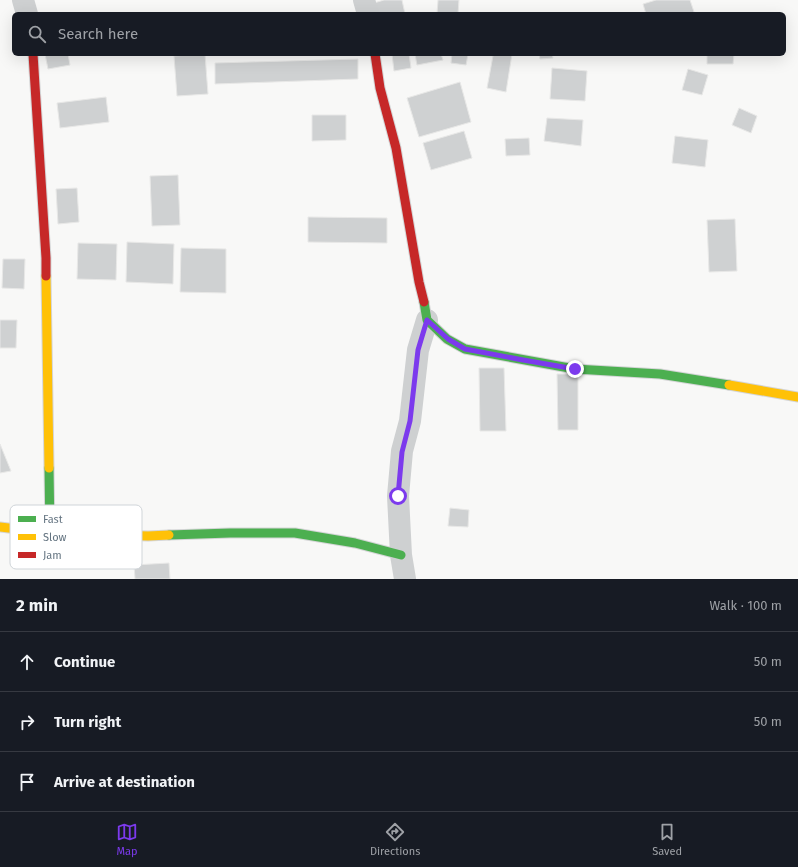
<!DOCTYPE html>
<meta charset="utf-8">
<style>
:root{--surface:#171b24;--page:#242831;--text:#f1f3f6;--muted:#9ea1a6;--line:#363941;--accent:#7c3aed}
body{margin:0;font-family:"Fira Sans",sans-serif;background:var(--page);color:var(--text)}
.stop{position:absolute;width:12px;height:12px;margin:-9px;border:3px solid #7c3aed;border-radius:50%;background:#fff}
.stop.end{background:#7c3aed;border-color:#fff;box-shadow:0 1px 4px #0008}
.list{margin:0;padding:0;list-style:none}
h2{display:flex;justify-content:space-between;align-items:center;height:52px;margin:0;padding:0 16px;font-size:17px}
h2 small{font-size:13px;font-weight:400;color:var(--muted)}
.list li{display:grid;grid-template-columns:26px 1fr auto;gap:12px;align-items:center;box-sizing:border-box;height:60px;padding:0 16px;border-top:1px solid var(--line)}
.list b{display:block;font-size:15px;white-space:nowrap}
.list em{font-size:13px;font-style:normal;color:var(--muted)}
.icon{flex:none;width:22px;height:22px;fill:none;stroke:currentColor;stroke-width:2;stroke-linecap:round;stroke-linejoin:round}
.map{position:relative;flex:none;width:798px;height:579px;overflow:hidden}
.search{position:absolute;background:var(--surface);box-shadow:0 4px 16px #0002;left:12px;right:12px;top:12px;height:44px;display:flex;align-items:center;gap:10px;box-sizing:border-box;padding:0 14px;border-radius:6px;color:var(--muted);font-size:15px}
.sheet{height:232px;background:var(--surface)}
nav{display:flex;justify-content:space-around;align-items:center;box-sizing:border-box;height:56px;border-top:1px solid var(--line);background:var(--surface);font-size:11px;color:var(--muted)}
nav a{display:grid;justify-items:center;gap:2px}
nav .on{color:var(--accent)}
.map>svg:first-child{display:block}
.building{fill:#cfd1d2;stroke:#e8e8e7}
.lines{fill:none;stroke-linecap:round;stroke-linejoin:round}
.fast-casing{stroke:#d4d5d6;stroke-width:11}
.slow-casing{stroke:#d4d5d6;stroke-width:11}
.jam-casing{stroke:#d4d5d6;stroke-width:11}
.street{stroke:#ced0d1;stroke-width:22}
.fast{stroke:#4caf50;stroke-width:9}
.slow{stroke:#ffc107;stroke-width:9}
.jam{stroke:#c62828;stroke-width:9}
.route{stroke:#7c3aed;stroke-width:5}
.key{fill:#fff;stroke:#d0d5d9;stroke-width:1}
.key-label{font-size:11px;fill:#647481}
</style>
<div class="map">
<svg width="798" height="579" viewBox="0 0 798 579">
<rect width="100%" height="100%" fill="#f8f8f7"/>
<g class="building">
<polygon points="384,0 402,0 405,14 377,14 374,3"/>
<polygon points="438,0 459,0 458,14 437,14"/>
<polygon points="656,0 690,0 694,12 688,14 646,14 643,4"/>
<polygon points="45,54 68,54 70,65 48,69"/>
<polygon points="205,54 208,94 177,96 174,56"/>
<polygon points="392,54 409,54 411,68 394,71"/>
<polygon points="415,54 441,54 443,60 417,65"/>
<polygon points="452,54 468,54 466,65 451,63"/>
<polygon points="482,54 512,54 506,92 487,88 493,56"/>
<polygon points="539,54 552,54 553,58 540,59"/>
<polygon points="707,54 734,54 733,64 707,64"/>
<polygon points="358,59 358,79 215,84 215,63"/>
<polygon points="552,68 587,71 585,101 550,99"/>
<polygon points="688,69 708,75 702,95 682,90"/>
<polygon points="460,82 471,122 419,137 407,98"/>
<polygon points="106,97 109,122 60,128 57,103"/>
<polygon points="739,108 757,116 751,133 732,125"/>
<polygon points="312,115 346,115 346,140 312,141"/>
<polygon points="547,118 583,120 581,146 544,141"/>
<polygon points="464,131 472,158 431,170 423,143"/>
<polygon points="675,136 708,140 705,167 672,163"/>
<polygon points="529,138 530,155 506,156 505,139"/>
<polygon points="178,175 180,225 152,226 150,176"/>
<polygon points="77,188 79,222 58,224 56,189"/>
<polygon points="308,217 387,218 387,243 308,242"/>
<polygon points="735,219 737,271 709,272 707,220"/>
<polygon points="127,242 174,244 173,284 126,282"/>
<polygon points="78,243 117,244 116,280 77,279"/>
<polygon points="181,248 226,249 226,293 180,292"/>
<polygon points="3,259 25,259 24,289 2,288"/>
<polygon points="0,320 17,320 16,348 0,348"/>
<polygon points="479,368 504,368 506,431 480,431"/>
<polygon points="557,374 578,374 578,430 558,430"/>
<polygon points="0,444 11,471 0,473"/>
<polygon points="450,508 469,510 468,527 448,526"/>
<polygon points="169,563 170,579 135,579 134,565"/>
</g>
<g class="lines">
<defs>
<g id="fast">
<polyline points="424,302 427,320 447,339 465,349 575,369 660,374 729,385"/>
<polyline points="49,468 50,533"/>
<polyline points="169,535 230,533 295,533 355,543 401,555"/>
</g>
<g id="slow">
<polyline points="46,276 49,468"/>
<polyline points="729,385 798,397"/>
<polyline points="0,527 50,533 148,536 169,535"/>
</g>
<g id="jam">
<polyline points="33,54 46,258 46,276"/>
<polyline points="375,54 380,88 396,148 419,282 424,302"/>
</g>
</defs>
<use href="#fast" class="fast-casing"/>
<use href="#slow" class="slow-casing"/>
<use href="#jam" class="jam-casing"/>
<g class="street">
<polyline points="23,0 27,14"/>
<polyline points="364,0 368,14"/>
<polyline points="405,579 401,555 398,496 402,451 410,421 418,350 427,320"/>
</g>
<use href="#fast" class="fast"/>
<use href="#slow" class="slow"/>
<use href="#jam" class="jam"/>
</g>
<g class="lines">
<polyline class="route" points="398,496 402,452 410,421 418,350 427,320 448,339 465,349 523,360 575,369"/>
</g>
<rect x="10" y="505" width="132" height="64" rx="6" class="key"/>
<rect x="18" y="516" width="18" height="6" fill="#4caf50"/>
<rect x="18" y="534" width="18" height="6" fill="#ffc107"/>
<rect x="18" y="552" width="18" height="6" fill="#c62828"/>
<g class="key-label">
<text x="43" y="523">Fast</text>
<text x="43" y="541">Slow</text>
<text x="43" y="559">Jam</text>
</g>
</svg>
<div class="stop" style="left:398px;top:496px"></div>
<div class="stop end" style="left:575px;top:369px"></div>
<div class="search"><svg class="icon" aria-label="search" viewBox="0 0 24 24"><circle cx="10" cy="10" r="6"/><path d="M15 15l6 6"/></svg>Search here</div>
</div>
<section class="sheet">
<h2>2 min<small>Walk · 100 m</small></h2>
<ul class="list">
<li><svg class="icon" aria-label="ahead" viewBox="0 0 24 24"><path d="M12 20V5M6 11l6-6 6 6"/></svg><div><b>Continue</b></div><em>50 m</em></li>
<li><svg class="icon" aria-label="right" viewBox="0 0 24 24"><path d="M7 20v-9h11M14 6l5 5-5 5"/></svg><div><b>Turn right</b></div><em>50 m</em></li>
<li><svg class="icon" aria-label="arrive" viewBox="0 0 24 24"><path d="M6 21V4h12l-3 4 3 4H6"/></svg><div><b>Arrive at destination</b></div></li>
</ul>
</section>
<nav>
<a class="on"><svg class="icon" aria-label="map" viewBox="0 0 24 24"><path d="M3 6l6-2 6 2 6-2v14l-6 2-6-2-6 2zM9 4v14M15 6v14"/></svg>Map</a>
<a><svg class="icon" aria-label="directions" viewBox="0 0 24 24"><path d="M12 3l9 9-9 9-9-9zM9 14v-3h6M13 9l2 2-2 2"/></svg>Directions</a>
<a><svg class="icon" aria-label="saved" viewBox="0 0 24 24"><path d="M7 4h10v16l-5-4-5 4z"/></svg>Saved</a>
</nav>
